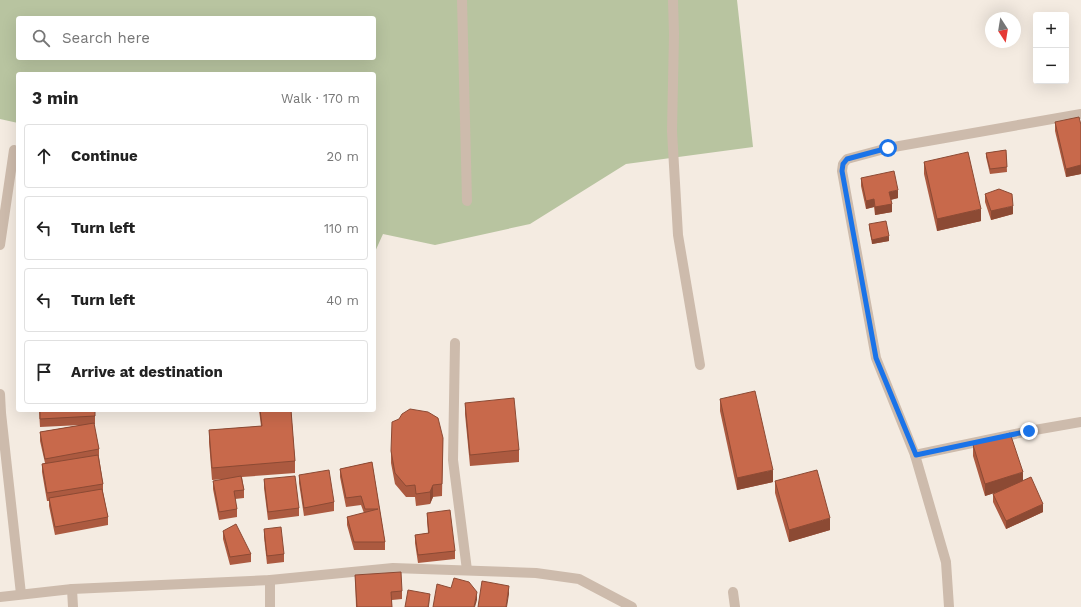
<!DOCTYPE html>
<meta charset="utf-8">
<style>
:root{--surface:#fff;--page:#f6f6f6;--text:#222;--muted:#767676;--line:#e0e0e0}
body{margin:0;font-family:"Work Sans",sans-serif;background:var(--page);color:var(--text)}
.controls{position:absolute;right:12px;top:12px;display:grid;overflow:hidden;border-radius:4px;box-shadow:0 4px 16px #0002}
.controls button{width:36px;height:36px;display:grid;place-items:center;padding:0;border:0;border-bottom:1px solid var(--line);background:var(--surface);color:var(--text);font:20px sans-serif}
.compass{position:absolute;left:985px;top:12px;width:36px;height:36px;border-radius:50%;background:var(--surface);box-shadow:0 4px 16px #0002;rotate:168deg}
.stop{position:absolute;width:12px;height:12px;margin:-9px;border:3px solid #1a73e8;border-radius:50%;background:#fff}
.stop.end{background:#1a73e8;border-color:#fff;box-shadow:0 1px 4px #0008}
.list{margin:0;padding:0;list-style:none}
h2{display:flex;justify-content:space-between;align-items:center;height:52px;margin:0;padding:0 16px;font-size:17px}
h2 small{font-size:13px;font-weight:400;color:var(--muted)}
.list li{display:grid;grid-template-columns:26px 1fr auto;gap:12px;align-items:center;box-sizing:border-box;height:64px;margin:0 8px 8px;padding:0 8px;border:1px solid var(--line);border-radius:4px}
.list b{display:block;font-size:15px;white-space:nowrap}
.list em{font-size:13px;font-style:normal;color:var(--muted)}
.icon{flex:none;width:22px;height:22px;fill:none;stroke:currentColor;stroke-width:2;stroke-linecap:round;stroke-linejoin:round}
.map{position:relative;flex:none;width:1081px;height:607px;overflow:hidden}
.search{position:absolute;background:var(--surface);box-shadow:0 4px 16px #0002;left:16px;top:16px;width:360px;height:44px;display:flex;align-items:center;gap:10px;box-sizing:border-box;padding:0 14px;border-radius:4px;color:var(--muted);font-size:15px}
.panel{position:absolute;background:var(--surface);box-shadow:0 4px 16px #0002;left:16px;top:72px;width:360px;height:340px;border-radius:4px}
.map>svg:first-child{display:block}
.green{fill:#b8c4a0;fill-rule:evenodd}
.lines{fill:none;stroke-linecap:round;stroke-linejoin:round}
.minor{stroke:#cdbbac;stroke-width:10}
.wall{fill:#ac5a40}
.shaded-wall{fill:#8c4a34}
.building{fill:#c8694b;stroke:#8c4a34}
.route{stroke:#1a73e8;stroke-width:5}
</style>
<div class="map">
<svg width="1081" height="607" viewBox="0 0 1081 607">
<rect width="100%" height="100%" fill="#f4ebe1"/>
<path class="green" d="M0,0h737l16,147 -127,17 -96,60 -95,21 -52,-11 -9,20v-180h-356v49l-18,-4zM18,18h356v40h-356z"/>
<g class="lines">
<g class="minor">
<polyline points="462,0 467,201"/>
<polyline points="673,0 674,34 672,131 678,235 700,365"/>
<polyline points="0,245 14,150"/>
<polyline points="455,343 453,460 467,570"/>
<polyline points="0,394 1,413 21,594"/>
<polyline points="915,455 1029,431 1081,422"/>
<polyline points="270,580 270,607"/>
<polyline points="72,589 73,607"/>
<polyline points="733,592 735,607"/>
<polyline points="0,597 72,589 270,580 393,568 536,573 579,579 632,607"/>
<polyline points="949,607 946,562 915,455 876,358 842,171 843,164 847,159 888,148 1081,114"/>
</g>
</g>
<g class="wall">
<polygon points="1055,122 1081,125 1081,174 1066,177 1055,131"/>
<polygon points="1006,150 1007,172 990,174 986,157 986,153"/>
<polygon points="924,162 981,221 937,231 924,174"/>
<polygon points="861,178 898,198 891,200 892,212 875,215 874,207 866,209 861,186"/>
<polygon points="985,194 1013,214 991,220 985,202"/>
<polygon points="869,224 889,241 872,244 869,228"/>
<polygon points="720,399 773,482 737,490 720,411"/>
<polygon points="465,403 519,450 519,462 470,466 465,414"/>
<polygon points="39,410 95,410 95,424 94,424 99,449 99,457 103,484 103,492 108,517 108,525 55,535 49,506 49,501 47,501 42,472 42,464 45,463 40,441 40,432 81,425 40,427"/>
<polygon points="259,410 291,410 295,461 295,473 242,477 244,490 244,498 235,499 237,509 237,517 219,520 213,489 213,481 225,479 212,480 209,442 209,430 261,426"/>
<polygon points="443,438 442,496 433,497 430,504 416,506 415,497 406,497 395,484 391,463 391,451"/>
<polygon points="973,445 1023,481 1043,512 1006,529 993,502 993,494 1000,491 985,496 973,456"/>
<polygon points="372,462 385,542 385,550 354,550 347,525 347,517 364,513 361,505 346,507 340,477 340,469"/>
<polygon points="299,475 334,502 334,511 304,516 299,483"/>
<polygon points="264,479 299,508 299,516 268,520 264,488"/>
<polygon points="775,481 830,530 789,542 775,493"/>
<polygon points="427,513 455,551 455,559 418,563 415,543 415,535 428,533 427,521"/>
<polygon points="264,529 284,554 284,562 267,564 264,537"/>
<polygon points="223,531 251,554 251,562 230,565 223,539"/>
<polygon points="355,575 402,591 402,599 392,600 392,607 356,607"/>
</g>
<g class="shaded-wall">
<polygon points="1081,165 1081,174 1066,177 1066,169"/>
<polygon points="898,190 898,198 889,200 889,192"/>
<polygon points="874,199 874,207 866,209 866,201"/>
<polygon points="892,204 892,212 875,215 875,207"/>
<polygon points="1013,206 1013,214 991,220 991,211"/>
<polygon points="981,209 981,221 937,231 937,219"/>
<polygon points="889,236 889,241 872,244 872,240"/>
<polygon points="773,470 773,482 737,490 737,478"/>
<polygon points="1023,472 1023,484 985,496 985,484"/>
<polygon points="433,485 433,497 430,504 430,492"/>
<polygon points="1043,504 1043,512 1006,529 1006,521"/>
<polygon points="830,518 830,530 789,542 789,530"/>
<polygon points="509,586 509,594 507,607 506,607"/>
<polygon points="477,592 477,600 475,607 474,607"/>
<polygon points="430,594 429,607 428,607"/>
</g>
<g class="building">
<polygon points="1079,117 1081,125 1081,165 1066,169 1055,122"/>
<polygon points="1006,150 1007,167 990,169 986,153"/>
<polygon points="968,152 981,209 937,219 924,162"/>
<polygon points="894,171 898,190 889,192 892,204 875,207 874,199 866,201 861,178"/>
<polygon points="999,189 1012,194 1013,206 991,211 985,194"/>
<polygon points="886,221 889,236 872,240 869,224"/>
<polygon points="755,391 773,470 737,478 720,399"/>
<polygon points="514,398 519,450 470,455 465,403"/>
<polygon points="410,409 428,412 438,418 443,438 442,484 433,485 430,492 416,494 415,485 406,486 395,473 391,451 392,422 399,419 402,414"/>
<polygon points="40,410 95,410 95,416 40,419"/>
<polygon points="260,410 291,410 295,461 212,468 209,430 262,426"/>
<polygon points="94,423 99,449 45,459 40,432"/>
<polygon points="1010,433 1023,472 985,484 973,445"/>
<polygon points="98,455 103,484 47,493 42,464"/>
<polygon points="372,462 385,542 354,542 347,517 378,509 365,509 361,496 346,498 340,469"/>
<polygon points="329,470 334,502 304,508 299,475"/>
<polygon points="817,470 830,518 789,530 775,481"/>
<polygon points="241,476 244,490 234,491 237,509 219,512 213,481"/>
<polygon points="295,476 299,508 268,512 264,479"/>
<polygon points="1031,477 1043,504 1006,521 993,494"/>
<polygon points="102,489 108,517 55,527 49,498"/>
<polygon points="450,510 455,551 418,555 415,535 429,533 427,513"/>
<polygon points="236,524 251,554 230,557 223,531"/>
<polygon points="281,527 284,554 267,556 264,529"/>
<polygon points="401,572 402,591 391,592 392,607 357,607 355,575"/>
<polygon points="454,578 469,582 477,592 474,607 433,607 437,584 451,588"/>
<polygon points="482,581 509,586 506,607 478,607"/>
<polygon points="408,590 430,594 428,607 405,607"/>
</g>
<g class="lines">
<polyline class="route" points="888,148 847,159 843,164 842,171 876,358 916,455 1029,431"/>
</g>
</svg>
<div class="controls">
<button>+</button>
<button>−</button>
</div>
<svg class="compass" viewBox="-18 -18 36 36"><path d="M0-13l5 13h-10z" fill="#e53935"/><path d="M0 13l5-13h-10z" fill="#767676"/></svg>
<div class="stop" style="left:888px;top:148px"></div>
<div class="stop end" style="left:1029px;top:431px"></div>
<div class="search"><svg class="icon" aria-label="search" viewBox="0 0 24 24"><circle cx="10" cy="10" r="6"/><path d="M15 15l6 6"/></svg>Search here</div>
<section class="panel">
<h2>3 min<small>Walk · 170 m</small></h2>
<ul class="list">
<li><svg class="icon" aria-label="ahead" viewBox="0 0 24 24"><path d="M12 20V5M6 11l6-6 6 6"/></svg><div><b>Continue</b></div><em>20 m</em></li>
<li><svg class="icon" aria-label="left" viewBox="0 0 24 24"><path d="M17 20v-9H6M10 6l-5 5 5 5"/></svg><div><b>Turn left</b></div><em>110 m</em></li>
<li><svg class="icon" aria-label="left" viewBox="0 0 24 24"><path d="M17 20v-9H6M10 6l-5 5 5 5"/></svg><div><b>Turn left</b></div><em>40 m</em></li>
<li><svg class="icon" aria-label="arrive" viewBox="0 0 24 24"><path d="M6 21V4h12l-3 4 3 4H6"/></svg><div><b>Arrive at destination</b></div></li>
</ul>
</section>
</div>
